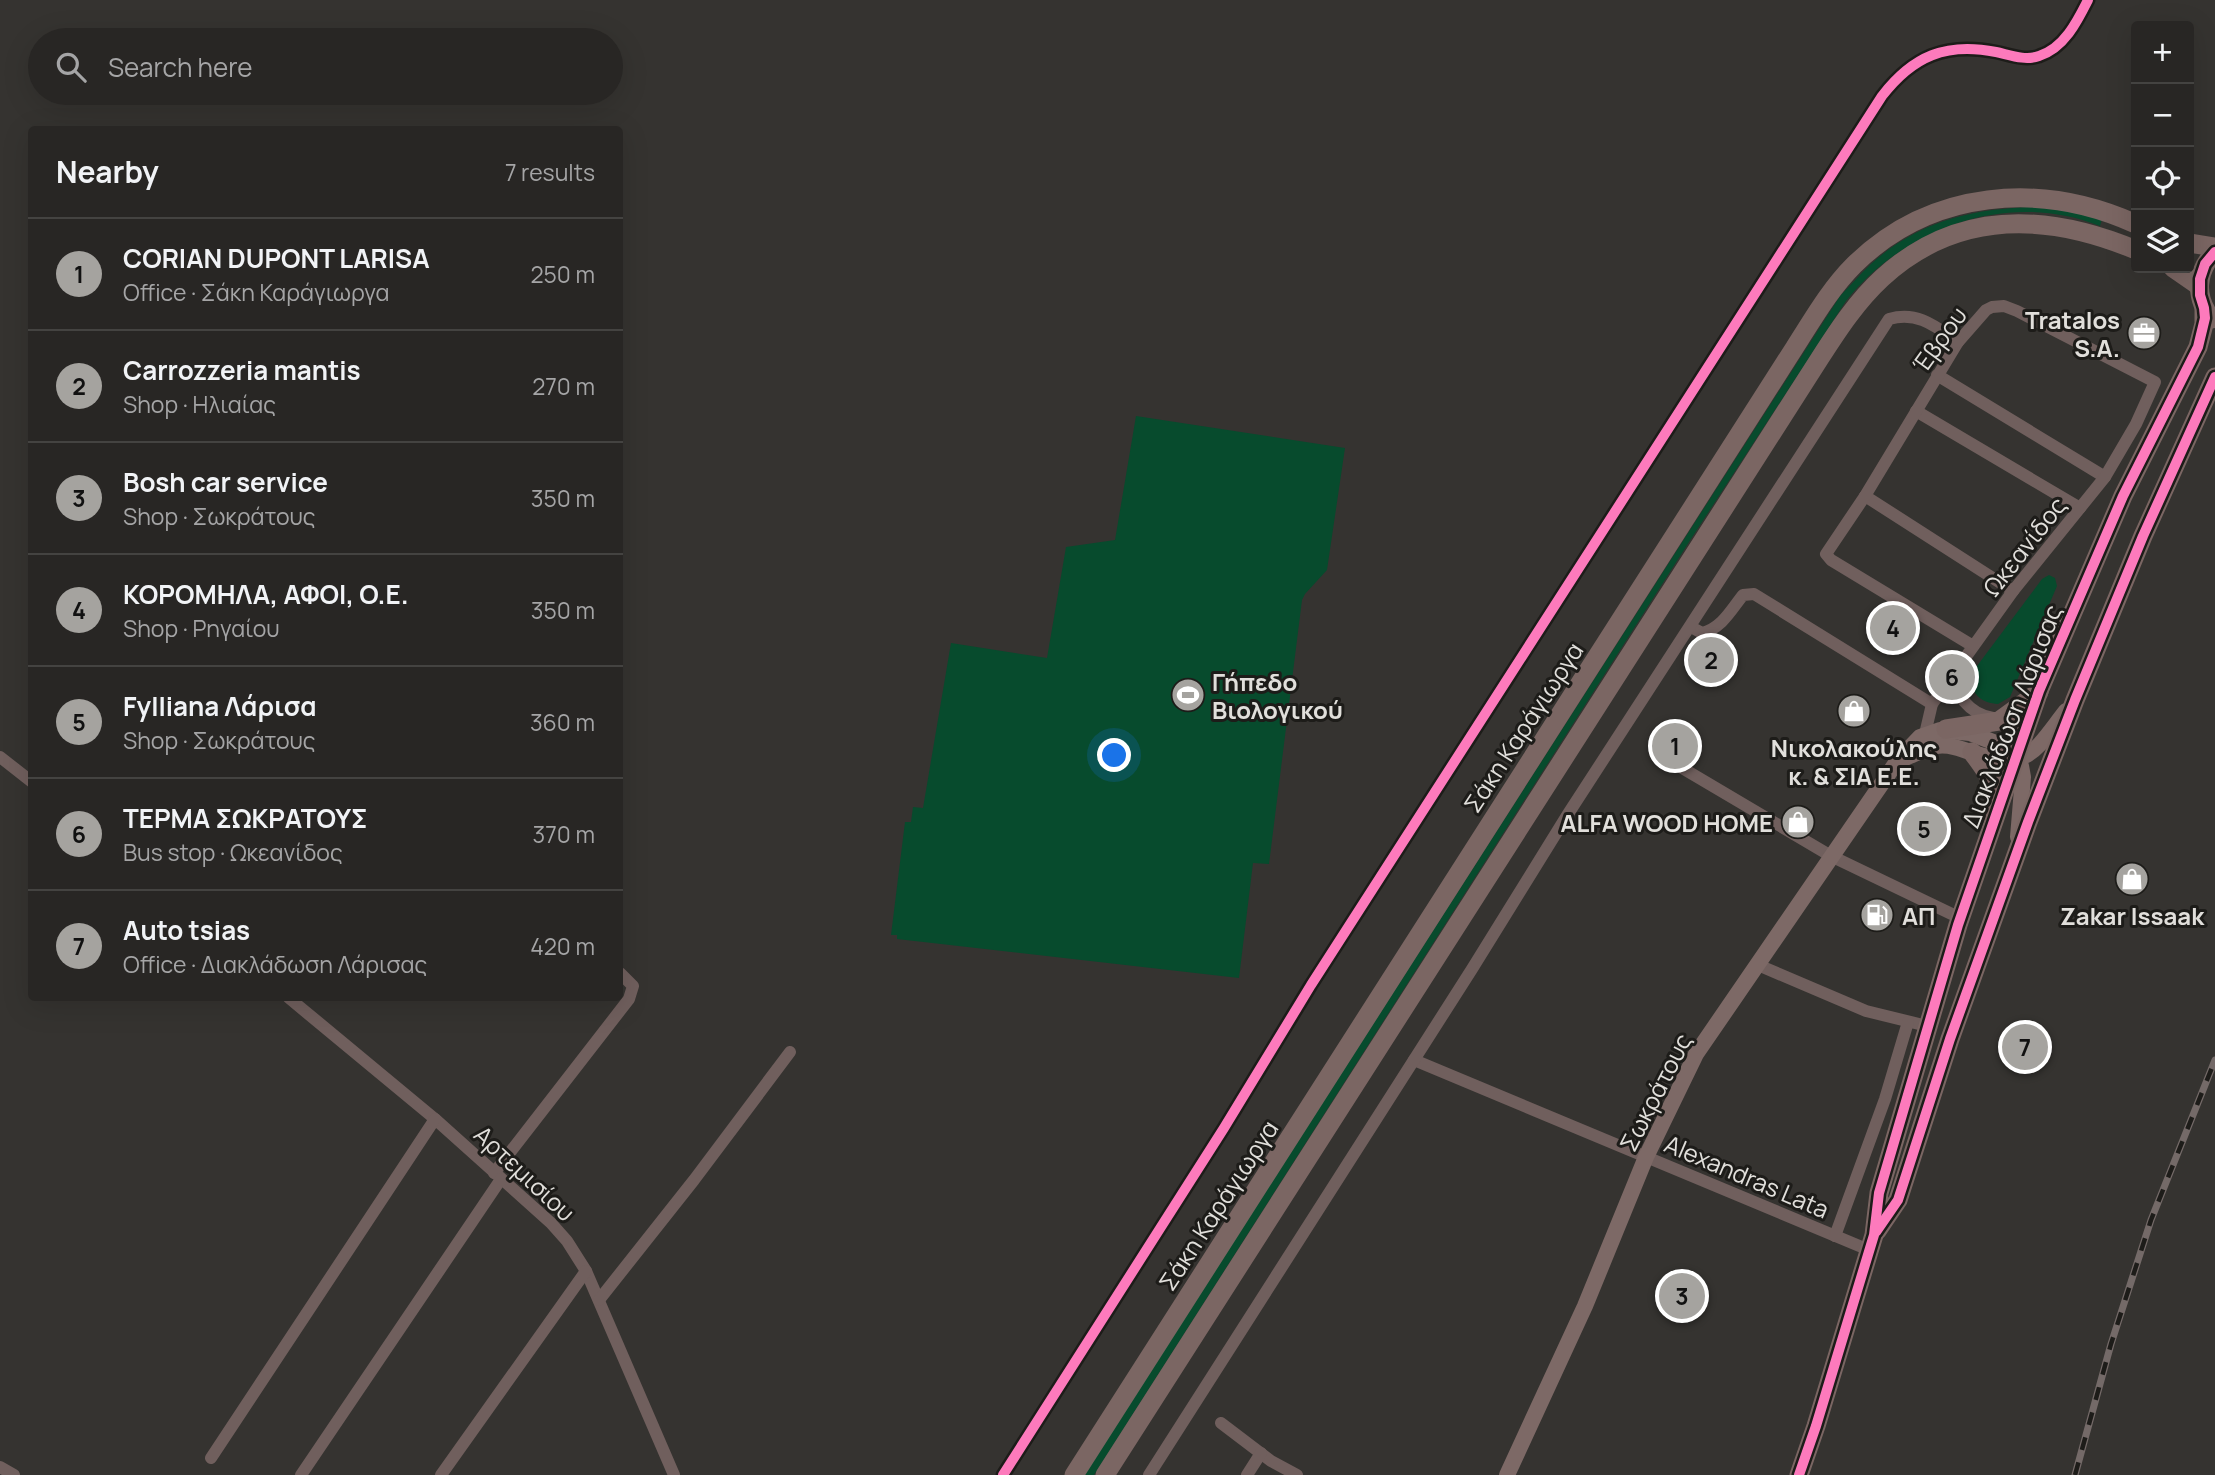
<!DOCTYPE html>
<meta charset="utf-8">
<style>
:root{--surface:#282624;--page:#302e2c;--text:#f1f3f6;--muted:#a5a5a6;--line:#444341;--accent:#a5a39f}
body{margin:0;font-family:Manrope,sans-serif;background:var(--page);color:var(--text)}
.controls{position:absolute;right:21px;top:21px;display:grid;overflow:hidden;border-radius:7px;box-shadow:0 7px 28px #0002}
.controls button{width:63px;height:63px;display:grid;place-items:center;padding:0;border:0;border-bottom:2px solid var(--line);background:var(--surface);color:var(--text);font:35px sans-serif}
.you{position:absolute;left:1115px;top:756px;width:24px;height:24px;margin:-18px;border:5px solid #fff;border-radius:50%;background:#1a73e8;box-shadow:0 0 0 10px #1a73e833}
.badge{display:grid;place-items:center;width:46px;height:46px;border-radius:50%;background:var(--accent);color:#111;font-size:23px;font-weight:700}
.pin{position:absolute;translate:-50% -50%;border:4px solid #fff;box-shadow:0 2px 7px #0006}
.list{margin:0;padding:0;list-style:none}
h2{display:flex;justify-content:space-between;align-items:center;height:91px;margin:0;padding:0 28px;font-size:30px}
h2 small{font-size:23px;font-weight:400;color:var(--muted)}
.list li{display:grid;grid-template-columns:46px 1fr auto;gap:21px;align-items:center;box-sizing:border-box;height:112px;padding:0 28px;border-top:2px solid var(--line)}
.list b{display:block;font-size:26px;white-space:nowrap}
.list p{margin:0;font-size:23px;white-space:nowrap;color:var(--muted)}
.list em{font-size:23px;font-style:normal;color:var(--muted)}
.icon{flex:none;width:38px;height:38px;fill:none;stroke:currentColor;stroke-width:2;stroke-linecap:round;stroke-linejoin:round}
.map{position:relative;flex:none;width:2215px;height:1475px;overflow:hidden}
.search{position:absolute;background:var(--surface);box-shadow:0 7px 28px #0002;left:28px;top:28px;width:595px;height:77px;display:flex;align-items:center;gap:18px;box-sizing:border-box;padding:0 24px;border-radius:38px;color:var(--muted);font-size:26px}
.panel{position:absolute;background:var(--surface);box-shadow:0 7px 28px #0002;left:28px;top:126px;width:595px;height:875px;border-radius:7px}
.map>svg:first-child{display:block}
.green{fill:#074b2d}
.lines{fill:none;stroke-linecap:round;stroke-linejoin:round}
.minor{stroke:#705f5d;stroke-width:12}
.secondary{stroke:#7d6966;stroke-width:16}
.primary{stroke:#7b6663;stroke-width:19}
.rail-casing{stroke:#746a68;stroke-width:7}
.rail{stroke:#1d1c19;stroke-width:4.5;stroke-dasharray:13;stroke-linecap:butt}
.cycleway-casing{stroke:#1d1c19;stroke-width:15}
.cycleway{stroke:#fd7abc;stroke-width:10}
.labels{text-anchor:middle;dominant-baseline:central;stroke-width:6;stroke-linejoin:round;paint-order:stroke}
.poi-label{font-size:24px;font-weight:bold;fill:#e1dfdb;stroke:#1d1c19;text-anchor:end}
.street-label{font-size:24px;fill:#e1dfdb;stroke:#1d1c19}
</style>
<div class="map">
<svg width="2215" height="1475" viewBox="0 0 2215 1475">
<rect width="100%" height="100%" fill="#353330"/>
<g class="green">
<path d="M2038,207l38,4 26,8 -2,7c-91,-36 -194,0 -254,75l-157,241 -595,933h-10l756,-1179c11,-11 20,-22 31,-32 49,-44 104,-56 167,-57z"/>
<polygon points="1136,416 1345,448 1327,570 1305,594 1302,600 1269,864 1253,863 1239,978 897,939 897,935 891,935 905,822 911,822 913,807 923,808 951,643 1047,658 1066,547 1115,540"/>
<path d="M2049,575l6,3 2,8 -47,111 -12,7c-20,-1 -31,-14 -24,-34l68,-91z"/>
</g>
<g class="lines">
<g class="minor">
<polyline points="1937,375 2105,477"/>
<polyline points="1916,411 2080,508"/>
<polyline points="1865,496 2013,591"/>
<path d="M1691,627l11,6c20,-5 29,-23 41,-38l11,-1 178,110"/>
<path d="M1955,671c-2,24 15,43 38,47"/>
<polyline points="1925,734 1932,704 2013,591 2105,477 2136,424 2155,382 2017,311 2004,306 1992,307 1986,310 1958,342 1865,496 1826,554 1831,560 1973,646"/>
<polyline points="1655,752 1831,856 1960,918"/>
<polyline points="0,757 32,782"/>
<polyline points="1758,965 1866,1011 1927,1026"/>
<polyline points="289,998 435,1119 551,1223 567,1241 586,1271 674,1475"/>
<polyline points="1414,1060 1869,1250"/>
<polyline points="494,1173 629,999 633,986 620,973"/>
<polyline points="1835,1236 1885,1099 1908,1022"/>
<polyline points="599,1300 694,1180 790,1052"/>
<polyline points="1221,1423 1271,1461 1297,1475"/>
<polyline points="211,1458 435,1119"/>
<polyline points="0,1467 14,1475"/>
<polyline points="301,1475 501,1179"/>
<polyline points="441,1475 586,1271"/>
<path d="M1003,1475l221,-347 87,-143 571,-889c31,-40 64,-54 114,-44 14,3 29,9 43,4 25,-8 38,-34 49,-56"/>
<path d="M1149,1475l323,-506 96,-155 321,-495c29,-8 46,7 69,23"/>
<polyline points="1247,1475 1261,1453"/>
</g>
<g class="secondary">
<path d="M1900,760c12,-4 24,-12 36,-14 13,-2 26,3 37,7 56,17 61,-1 93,-42"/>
<polyline points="1507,1475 1585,1306 1646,1157 1696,1054 1898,760 1920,737 1940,730 1970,733 2006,747 2021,766 2023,777 2018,837"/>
</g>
<g class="primary">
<polyline points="2189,243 2215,247"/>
<polyline points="2173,268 2199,286"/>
<path d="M2212,319c-18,-21 -16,-48 3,-67"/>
<polyline points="1946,729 1999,721 2039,692"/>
<path d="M1972,752c15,20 23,30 25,55"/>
<polyline points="1877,1231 1898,1200 1950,1039 2028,822 2075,700 2143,536 2215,377"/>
<path d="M1074,1475l721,-1128c18,-28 35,-58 59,-82 77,-76 187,-84 282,-41"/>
<path d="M1105,1475l715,-1117c18,-28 37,-57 62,-80 75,-69 165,-65 254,-28"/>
<polyline points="1799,1475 1816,1426 1874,1235 1879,1193 1958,925 2039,691 2123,496 2198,347 2204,324 2204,308"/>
</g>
<defs>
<polyline id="rail" points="2075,1475 2111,1344 2151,1220 2215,1060"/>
</defs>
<use href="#rail" class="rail-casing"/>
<use href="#rail" class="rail"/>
<defs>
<g id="cycleway">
<polyline points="1876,1232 1898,1200 1950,1039 2028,822 2075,700 2143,536 2215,377"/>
<path d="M1003,1475l221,-347 87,-143 571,-889c31,-40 64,-54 114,-44 14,3 29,9 43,4 25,-8 38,-34 49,-56"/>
<polyline points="1799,1475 1816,1426 1874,1235 1879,1193 1958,925 2039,691 2123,496 2198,347 2205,318 2204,308 2200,295 2200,279 2205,264 2215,252"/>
</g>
</defs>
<use href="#cycleway" class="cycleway-casing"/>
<use href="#cycleway" class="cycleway"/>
</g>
<defs>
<symbol id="office-disc" viewBox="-11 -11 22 22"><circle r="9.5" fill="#a5a39f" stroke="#1d1c19"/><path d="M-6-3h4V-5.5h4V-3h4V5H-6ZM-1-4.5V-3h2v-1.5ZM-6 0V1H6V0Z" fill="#fff"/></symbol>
<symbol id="stadium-disc" viewBox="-11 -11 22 22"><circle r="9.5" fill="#a5a39f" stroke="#1d1c19"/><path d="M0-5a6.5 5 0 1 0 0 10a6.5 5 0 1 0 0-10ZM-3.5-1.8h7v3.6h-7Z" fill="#fff"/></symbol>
<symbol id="shop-disc" viewBox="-11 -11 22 22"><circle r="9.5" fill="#a5a39f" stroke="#1d1c19"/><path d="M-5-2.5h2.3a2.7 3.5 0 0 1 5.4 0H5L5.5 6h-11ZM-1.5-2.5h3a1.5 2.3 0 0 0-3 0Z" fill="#fff"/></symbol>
<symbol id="fuel-disc" viewBox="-11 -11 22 22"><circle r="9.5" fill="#a5a39f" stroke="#1d1c19"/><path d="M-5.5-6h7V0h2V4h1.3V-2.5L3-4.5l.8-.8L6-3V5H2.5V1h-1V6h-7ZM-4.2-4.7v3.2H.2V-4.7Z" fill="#fff"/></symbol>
</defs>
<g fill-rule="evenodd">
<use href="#office-disc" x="2125" y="314" width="38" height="38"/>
<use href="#stadium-disc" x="1169" y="676" width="38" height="38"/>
<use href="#shop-disc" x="1835" y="692" width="38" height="38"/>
<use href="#shop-disc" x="1779" y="803" width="38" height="38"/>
<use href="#shop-disc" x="2113" y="860" width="38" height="38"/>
<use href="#fuel-disc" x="1858" y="896" width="38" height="38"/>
</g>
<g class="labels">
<g class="poi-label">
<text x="2120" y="319">Tratalos<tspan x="2120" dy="28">S.A.</tspan></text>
<text x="1212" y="681" text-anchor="start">Γήπεδο<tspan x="1212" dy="28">Βιολογικού</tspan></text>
<text x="1854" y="747" text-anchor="middle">Νικολακούλης<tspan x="1854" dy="28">κ. &amp; ΣΙΑ Ε.Ε.</tspan></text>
<text x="1773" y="822">ALFA WOOD HOME</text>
<text x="1902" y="915" text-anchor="start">ΑΠ</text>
<text x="2132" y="915" text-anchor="middle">Zakar Issaak</text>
</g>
<g class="street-label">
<text transform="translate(1939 339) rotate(-54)">Έβρου</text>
<text transform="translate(2024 546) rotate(-52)">Ωκεανίδος</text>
<text transform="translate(2011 716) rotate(-69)">Διακλάδωση Λάρισας</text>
<text transform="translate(1523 727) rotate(-57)">Σάκη Καράγιωργα</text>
<text transform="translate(1655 1092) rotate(-63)">Σωκράτους</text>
<text transform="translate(525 1173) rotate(43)">Αρτεμισίου</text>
<text transform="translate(1747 1176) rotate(23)">Alexandras Lata</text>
<text transform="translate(1218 1205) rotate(-57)">Σάκη Καράγιωργα</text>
</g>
</g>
</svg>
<div class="controls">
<button>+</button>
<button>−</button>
<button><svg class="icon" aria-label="locate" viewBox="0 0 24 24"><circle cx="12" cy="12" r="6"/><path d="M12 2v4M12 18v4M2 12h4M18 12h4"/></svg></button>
<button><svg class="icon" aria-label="layers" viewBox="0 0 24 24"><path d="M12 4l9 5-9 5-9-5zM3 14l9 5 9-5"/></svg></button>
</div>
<div class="you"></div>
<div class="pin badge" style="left:1675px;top:746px">1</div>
<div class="pin badge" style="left:1711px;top:660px">2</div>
<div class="pin badge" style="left:1682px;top:1296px">3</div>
<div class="pin badge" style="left:1893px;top:628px">4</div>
<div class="pin badge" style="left:1924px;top:829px">5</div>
<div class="pin badge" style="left:1952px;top:677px">6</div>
<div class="pin badge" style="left:2025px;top:1047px">7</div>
<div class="search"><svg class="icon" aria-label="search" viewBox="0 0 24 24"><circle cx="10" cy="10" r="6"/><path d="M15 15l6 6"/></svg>Search here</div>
<section class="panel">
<h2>Nearby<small>7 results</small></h2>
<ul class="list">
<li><span class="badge">1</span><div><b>CORIAN DUPONT LARISA</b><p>Office · Σάκη Καράγιωργα</p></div><em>250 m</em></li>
<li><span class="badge">2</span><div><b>Carrozzeria mantis</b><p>Shop · Ηλιαίας</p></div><em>270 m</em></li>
<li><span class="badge">3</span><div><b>Bosh car service</b><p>Shop · Σωκράτους</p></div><em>350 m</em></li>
<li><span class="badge">4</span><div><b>ΚΟΡΟΜΗΛΑ, ΑΦΟΙ, Ο.Ε.</b><p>Shop · Ρηγαίου</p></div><em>350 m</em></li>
<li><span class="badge">5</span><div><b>Fylliana Λάρισα</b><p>Shop · Σωκράτους</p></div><em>360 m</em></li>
<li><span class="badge">6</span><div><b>ΤΕΡΜΑ ΣΩΚΡΑΤΟΥΣ</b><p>Bus stop · Ωκεανίδος</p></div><em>370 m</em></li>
<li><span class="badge">7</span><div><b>Auto tsias</b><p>Office · Διακλάδωση Λάρισας</p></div><em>420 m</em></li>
</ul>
</section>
</div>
